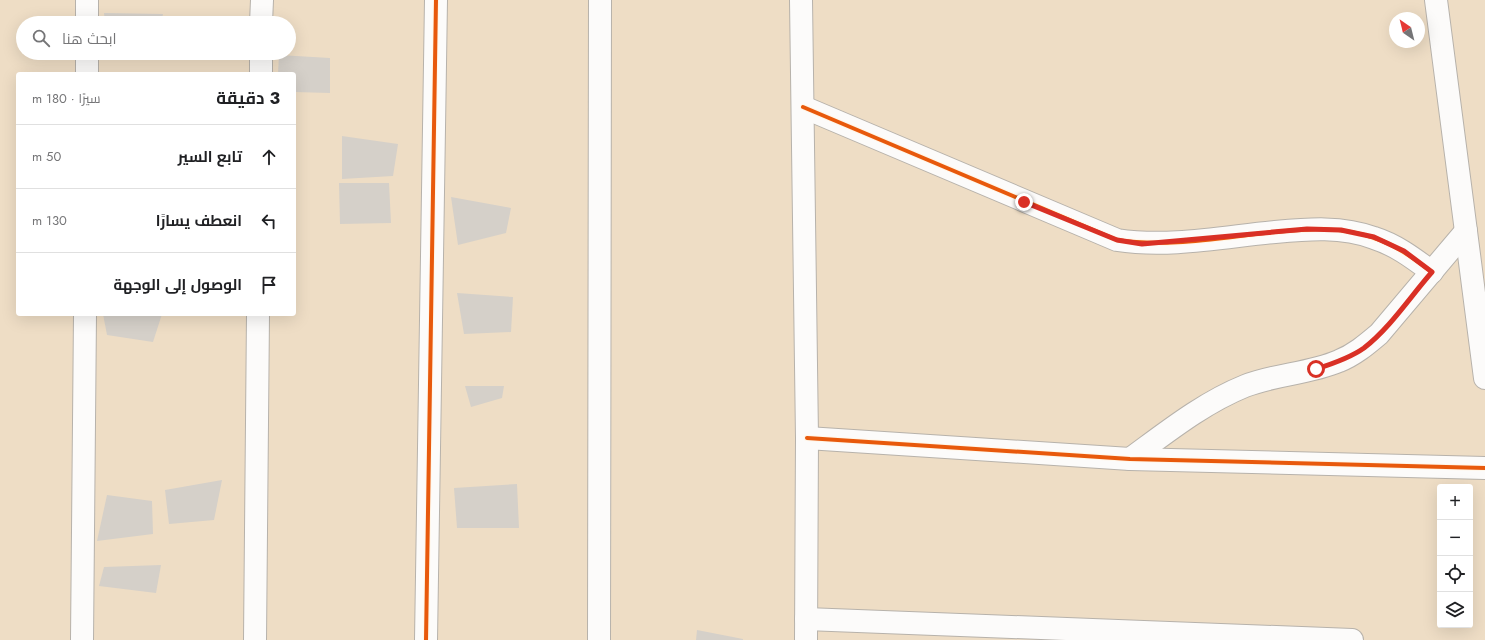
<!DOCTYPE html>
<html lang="ar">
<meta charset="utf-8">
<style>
:root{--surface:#fff;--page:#f6f6f6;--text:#202124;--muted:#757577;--line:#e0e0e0}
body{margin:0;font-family:Jost,Cairo,sans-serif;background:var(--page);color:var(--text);direction:rtl}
.controls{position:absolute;right:12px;bottom:12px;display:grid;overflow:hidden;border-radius:4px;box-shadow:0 4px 16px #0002}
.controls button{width:36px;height:36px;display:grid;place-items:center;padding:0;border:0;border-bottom:1px solid var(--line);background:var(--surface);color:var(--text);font:20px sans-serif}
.compass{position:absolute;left:1389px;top:12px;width:36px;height:36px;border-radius:50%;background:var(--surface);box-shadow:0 4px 16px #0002;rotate:325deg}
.stop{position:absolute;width:12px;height:12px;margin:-9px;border:3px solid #d93025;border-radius:50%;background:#fff}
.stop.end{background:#d93025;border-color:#fff;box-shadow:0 1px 4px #0008}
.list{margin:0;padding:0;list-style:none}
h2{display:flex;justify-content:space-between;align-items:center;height:52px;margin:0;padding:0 16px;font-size:17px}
h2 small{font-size:13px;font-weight:400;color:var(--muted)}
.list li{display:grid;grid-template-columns:26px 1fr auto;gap:12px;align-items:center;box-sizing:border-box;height:64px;padding:0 16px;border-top:1px solid var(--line)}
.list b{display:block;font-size:15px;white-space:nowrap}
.list em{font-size:13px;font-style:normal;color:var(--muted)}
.icon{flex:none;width:22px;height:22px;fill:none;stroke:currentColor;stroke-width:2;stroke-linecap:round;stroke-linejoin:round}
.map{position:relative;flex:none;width:1485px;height:640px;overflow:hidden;direction:ltr}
.search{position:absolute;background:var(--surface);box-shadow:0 4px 16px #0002;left:16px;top:16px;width:280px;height:44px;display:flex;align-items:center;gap:10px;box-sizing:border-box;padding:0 14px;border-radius:22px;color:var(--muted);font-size:15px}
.panel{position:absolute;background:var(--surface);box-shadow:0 4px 16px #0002;left:16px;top:72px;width:280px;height:244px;border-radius:4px;direction:rtl}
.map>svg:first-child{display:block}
.green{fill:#eeddc5;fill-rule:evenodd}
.building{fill:#d5d0c9}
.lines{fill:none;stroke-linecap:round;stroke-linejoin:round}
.minor-casing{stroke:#b7b2ab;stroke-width:24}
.minor{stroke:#fcfbfa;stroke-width:22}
.cycleway-casing{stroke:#fff6e8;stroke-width:6}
.cycleway{stroke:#e8590c;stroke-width:4}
.route{stroke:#d93025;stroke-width:5}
</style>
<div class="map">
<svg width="1485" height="640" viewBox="0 0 1485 640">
<rect width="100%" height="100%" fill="#ede7de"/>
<path class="green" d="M0,0h1485v640h-1485zM1395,18h24v24h-24zM23,23h266v30h-266zM18,74h276v240h-276zM1440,487h30v138h-30z"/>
<g class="building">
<polygon points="104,13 163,14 161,23 105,23"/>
<polygon points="279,55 330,58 330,93 294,92 294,74 278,74"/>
<polygon points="342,136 398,144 393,176 342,179"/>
<polygon points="339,183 389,183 391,223 340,224"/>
<polygon points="451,197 511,208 506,233 458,245"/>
<polygon points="457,293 513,297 511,332 464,334"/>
<polygon points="103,314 162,314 153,342 107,335"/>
<polygon points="465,386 504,386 502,398 471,407"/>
<polygon points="222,480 214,520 169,524 165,490"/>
<polygon points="517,484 519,528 457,528 454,488"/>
<polygon points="107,495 152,501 153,534 97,541"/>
<polygon points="161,565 156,593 99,586 104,567"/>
<polygon points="697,630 743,639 743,640 696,640"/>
</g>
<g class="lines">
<defs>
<g id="minor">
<polyline points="801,0 807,438 806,640"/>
<polyline points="1436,0 1485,378"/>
<polyline points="87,23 87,0"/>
<polyline points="261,23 262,0"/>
<polyline points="87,74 87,53"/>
<polyline points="261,74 261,53"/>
<path d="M803,107l314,133c52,8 106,-3 158,-8 33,-3 67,-6 99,6 22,7 39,20 58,34"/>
<polyline points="807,438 1130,459 1485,468"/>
<path d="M1130,459c37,-27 73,-56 115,-73 30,-12 64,-12 94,-25 15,-6 27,-16 40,-27l87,-103"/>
<polyline points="806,619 1352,640"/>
<polyline points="82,640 85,314"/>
<polyline points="255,640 258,314"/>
<polyline points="426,640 436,0"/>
<polyline points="599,640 600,0"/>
</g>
</defs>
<use href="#minor" class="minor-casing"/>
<use href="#minor" class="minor"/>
<defs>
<g id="cycleway">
<path d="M803,107l314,133c52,8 106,-3 158,-8 33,-3 67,-6 99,6 22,7 39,20 58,34"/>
<polyline points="807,438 1130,459 1485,468"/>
<polyline points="426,640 436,0"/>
</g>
</defs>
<use href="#cycleway" class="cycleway-casing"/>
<use href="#cycleway" class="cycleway"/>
</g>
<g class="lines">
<path class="route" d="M1024,202l93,38 25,4 165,-15 34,1 33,7 30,14 28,21c-22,25 -42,56 -68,76 -14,10 -32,16 -48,21"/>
</g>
</svg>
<div class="controls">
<button>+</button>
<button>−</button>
<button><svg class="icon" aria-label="locate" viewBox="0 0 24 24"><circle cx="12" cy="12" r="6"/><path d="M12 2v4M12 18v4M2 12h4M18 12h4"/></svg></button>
<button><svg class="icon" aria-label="layers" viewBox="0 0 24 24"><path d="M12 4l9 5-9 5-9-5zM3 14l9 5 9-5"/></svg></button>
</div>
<svg class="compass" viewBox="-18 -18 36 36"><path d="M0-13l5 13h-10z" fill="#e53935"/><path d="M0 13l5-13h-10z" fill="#757577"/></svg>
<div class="stop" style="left:1316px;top:369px"></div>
<div class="stop end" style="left:1024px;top:202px"></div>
<div class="search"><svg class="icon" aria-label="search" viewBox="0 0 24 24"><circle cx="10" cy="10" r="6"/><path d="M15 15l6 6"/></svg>ابحث هنا</div>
<section class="panel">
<h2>3 دقيقة<small>سيرًا · 180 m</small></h2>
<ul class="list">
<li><svg class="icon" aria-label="ahead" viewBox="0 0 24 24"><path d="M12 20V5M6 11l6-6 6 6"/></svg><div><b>تابع السير</b></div><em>50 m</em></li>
<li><svg class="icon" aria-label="left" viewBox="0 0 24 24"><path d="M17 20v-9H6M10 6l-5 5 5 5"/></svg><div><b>انعطف يسارًا</b></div><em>130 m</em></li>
<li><svg class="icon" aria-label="arrive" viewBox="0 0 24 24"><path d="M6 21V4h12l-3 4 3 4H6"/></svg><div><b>الوصول إلى الوجهة</b></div></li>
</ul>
</section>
</div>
